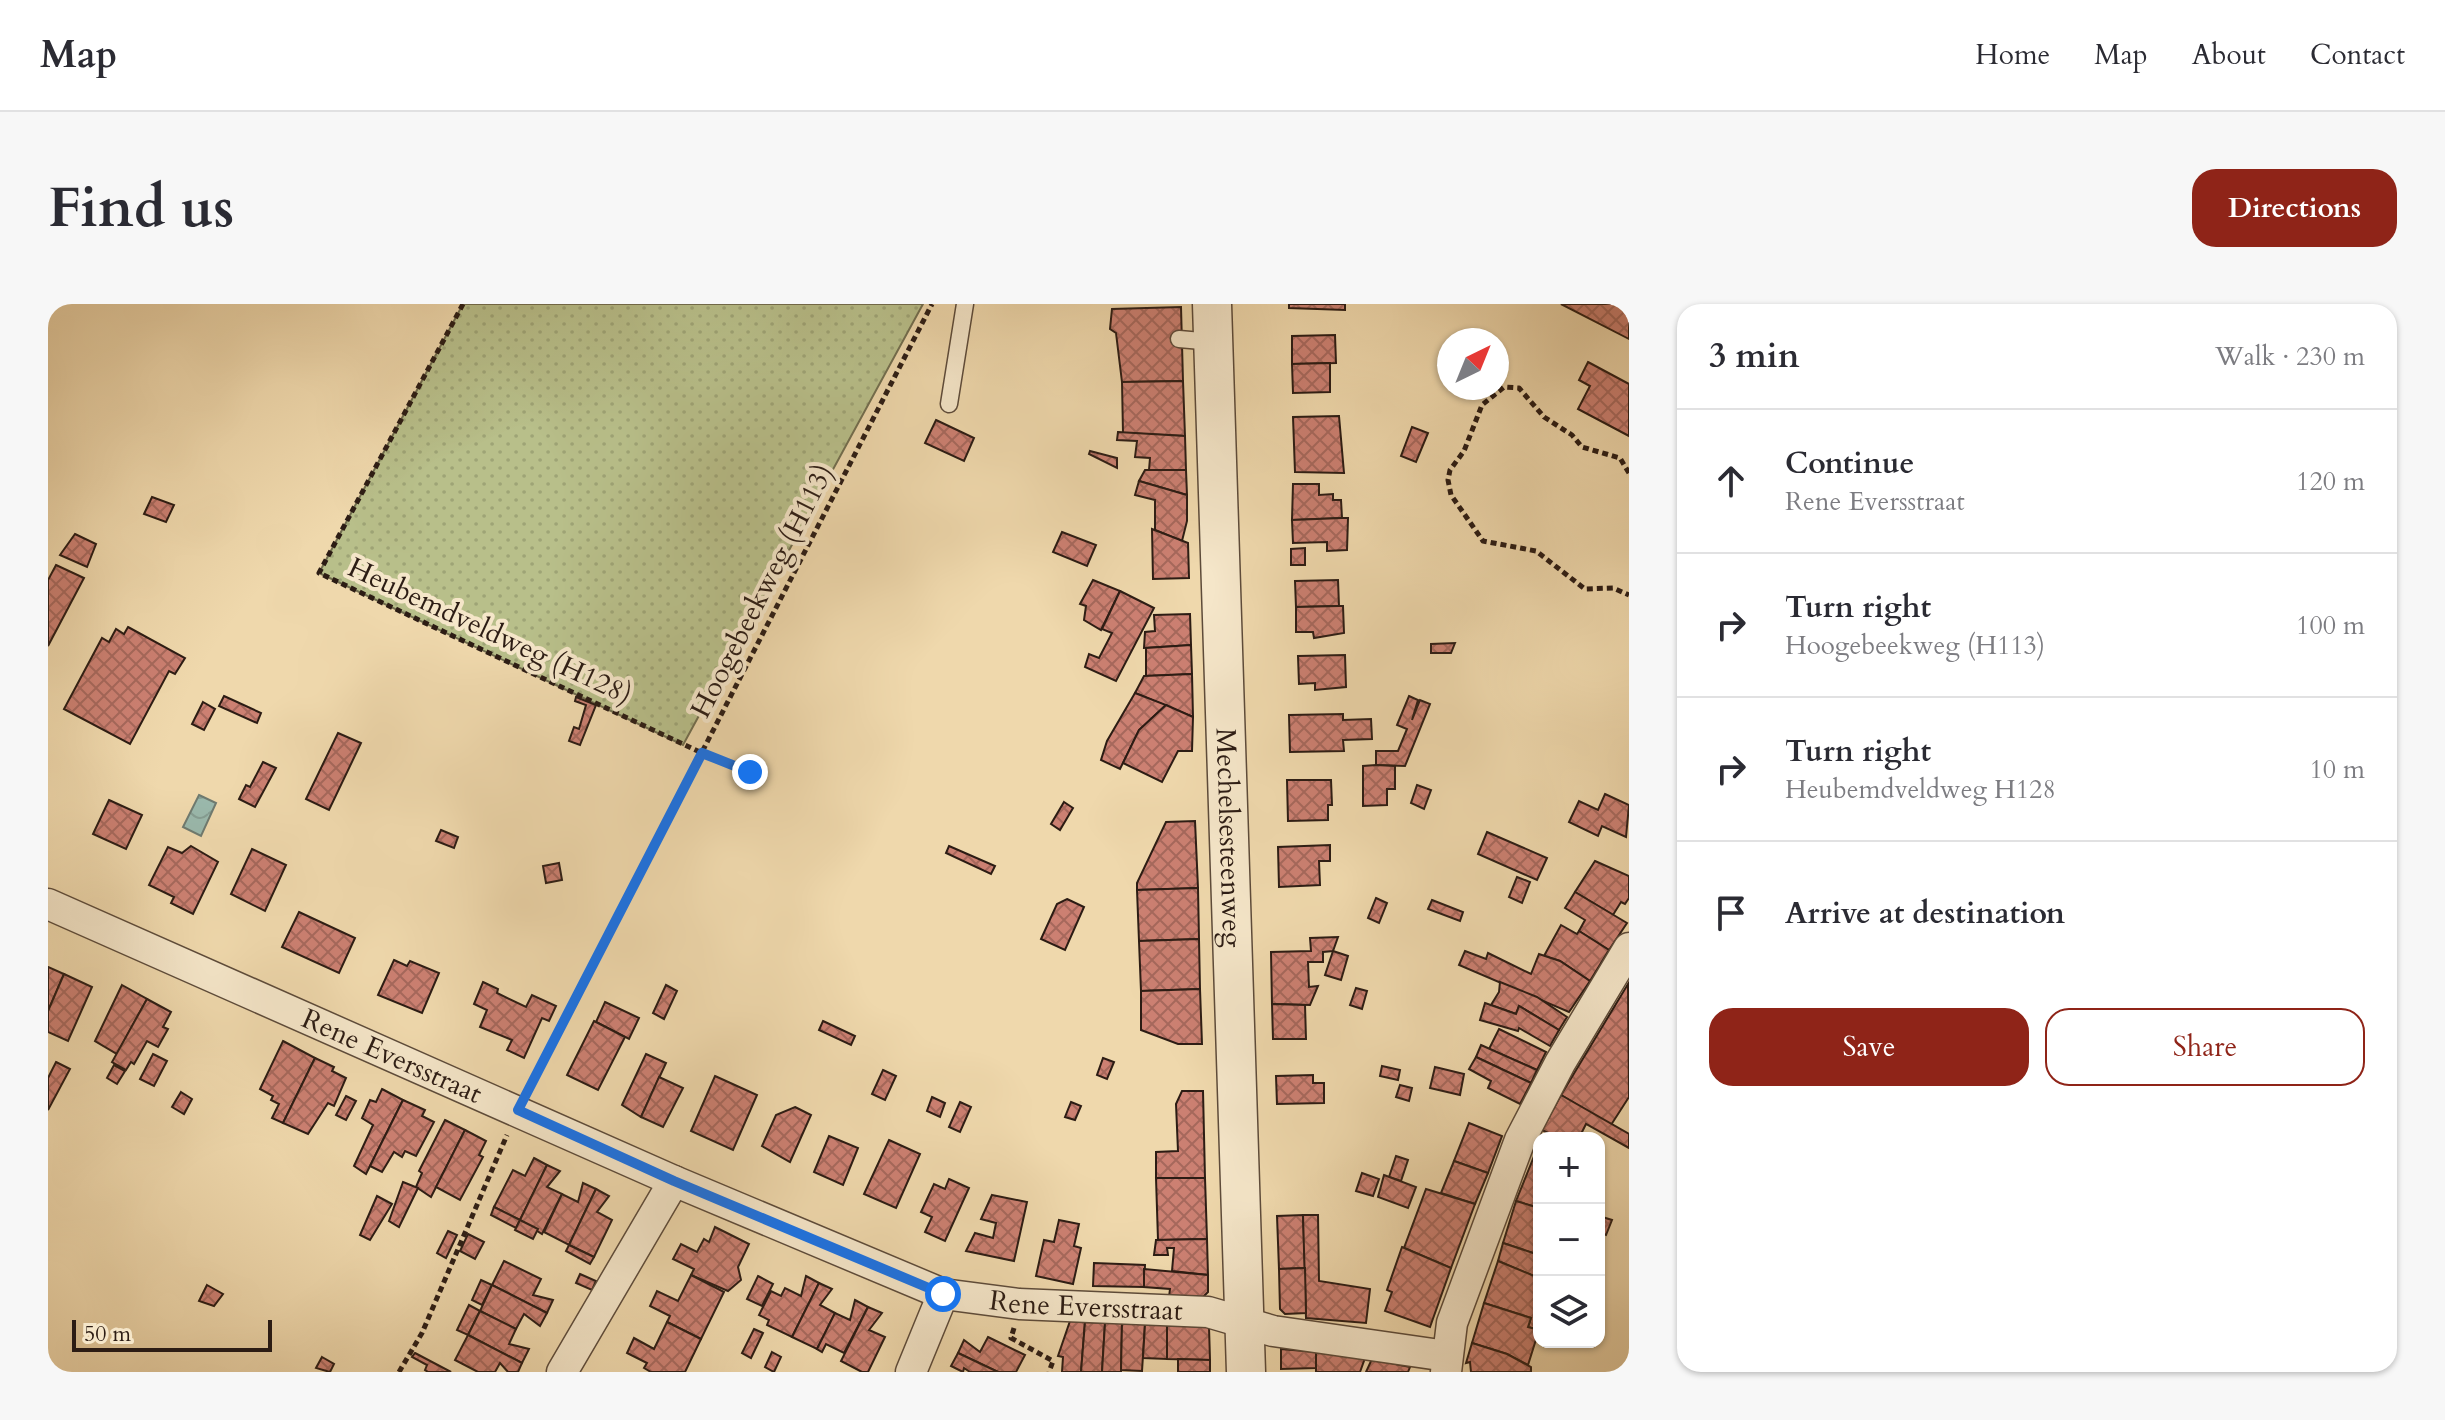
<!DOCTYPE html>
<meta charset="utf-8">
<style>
:root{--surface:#fff;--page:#f7f7f7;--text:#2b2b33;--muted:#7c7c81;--line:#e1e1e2;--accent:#8f2418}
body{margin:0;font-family:Cardo,serif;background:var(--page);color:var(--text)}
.controls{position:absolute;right:24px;bottom:24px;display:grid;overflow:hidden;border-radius:16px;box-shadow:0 2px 6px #0004}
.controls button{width:72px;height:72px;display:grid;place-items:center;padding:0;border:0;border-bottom:2px solid var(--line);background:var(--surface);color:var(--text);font:40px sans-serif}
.compass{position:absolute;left:1389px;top:24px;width:72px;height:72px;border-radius:50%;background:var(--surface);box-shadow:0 2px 6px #0004;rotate:43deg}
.scale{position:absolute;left:24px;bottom:20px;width:200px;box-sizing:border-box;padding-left:8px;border:4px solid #2c1c14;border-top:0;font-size:22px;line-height:28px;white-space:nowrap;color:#2c1c14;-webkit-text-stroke:6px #f5e6c9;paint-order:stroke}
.stop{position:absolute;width:24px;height:24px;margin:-18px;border:6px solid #1a73e8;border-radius:50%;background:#fff}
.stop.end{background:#1a73e8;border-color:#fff;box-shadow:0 2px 8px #0008}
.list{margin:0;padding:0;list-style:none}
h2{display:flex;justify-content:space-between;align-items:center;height:104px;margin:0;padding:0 32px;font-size:34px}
h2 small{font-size:26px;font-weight:400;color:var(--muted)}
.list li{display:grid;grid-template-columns:52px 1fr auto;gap:24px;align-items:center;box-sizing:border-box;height:144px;padding:0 32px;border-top:2px solid var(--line)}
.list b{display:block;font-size:30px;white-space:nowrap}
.list p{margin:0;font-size:26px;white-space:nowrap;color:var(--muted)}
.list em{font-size:26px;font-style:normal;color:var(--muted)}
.actions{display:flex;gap:16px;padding:24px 32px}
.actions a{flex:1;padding:18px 0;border:2px solid var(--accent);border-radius:24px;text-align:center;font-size:28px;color:var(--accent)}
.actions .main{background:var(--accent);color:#fff}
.icon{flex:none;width:44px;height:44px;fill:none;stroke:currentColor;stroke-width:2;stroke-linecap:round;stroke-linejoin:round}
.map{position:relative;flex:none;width:1581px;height:1068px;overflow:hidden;border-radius:24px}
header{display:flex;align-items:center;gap:48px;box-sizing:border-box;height:112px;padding:0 40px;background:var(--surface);border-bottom:2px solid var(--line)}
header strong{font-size:38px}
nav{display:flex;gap:44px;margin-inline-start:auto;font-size:28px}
.intro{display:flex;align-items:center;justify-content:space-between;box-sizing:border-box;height:192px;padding:0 48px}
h1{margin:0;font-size:56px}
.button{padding:20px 36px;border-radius:24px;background:var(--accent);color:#fff;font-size:28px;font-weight:700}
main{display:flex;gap:48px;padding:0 48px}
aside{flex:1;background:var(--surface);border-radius:24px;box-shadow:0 2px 6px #0004}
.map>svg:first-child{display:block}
.park{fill:url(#park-dots);stroke:#726e4f;stroke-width:2}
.water{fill:url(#water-waves);stroke:#6e7a70;stroke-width:2}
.building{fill:url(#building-cross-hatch);stroke:#2c1c14;stroke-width:2}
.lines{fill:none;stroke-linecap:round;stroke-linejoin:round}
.service-casing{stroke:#5d4b3a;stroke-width:19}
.minor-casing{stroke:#5d4b3a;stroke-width:33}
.tertiary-casing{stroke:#5d4b3a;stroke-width:41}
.path{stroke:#2c1c14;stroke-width:5;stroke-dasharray:6 4;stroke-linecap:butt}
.service{stroke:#f5e6c9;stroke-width:16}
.minor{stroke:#f5e6c9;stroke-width:30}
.tertiary{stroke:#f5e6c9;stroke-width:38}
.route{stroke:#1a73e8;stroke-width:10}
.labels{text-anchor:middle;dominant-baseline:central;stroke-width:8;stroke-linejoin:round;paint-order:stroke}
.street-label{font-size:28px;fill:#2c1c14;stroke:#f5e6c9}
</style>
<header>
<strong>Map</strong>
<nav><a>Home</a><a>Map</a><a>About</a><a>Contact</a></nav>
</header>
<div class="intro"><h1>Find us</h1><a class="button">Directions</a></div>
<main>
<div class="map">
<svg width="1581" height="1068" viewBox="0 0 1581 1068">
<defs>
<pattern id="park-dots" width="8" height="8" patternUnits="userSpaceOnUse" patternTransform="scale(2)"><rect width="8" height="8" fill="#b8bf8a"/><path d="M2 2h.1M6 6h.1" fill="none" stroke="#9ea476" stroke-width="1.8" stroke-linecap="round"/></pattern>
<pattern id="water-waves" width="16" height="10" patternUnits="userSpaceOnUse" patternTransform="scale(2)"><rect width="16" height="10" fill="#9ab9ad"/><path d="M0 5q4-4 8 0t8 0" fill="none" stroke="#859e94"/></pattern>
<pattern id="building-cross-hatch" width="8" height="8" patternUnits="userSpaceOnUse" patternTransform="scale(2)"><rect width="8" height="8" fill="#cc8072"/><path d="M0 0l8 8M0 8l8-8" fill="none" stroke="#a6685c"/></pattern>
</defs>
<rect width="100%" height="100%" fill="#efd8ac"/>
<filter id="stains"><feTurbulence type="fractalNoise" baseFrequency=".0025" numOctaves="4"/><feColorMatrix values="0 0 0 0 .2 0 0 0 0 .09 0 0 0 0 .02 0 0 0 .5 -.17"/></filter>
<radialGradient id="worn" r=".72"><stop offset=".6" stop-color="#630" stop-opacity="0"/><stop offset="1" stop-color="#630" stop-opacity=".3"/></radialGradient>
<polygon class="park" points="415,0 875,0 635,441 271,269"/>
<polygon class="water" points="151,491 168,499 153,532 135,523"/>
<g class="building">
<polygon points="1241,0 1297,0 1297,6 1241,4"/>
<polygon points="1513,0 1581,0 1581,35"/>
<polygon points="1133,3 1135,77 1074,78 1068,29 1062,25 1064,5"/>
<polygon points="1287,31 1288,59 1244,60 1244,32"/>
<polygon points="1540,58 1581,80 1581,132 1530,105 1542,82 1531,76"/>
<polygon points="1282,59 1282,88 1245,89 1244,60"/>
<polygon points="1135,77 1137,132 1075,129 1074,78"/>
<polygon points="1291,112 1296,169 1247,168 1245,113"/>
<polygon points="888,116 926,134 916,157 877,139"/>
<polygon points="1364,123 1380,129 1368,158 1353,152"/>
<polygon points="1070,128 1137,132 1138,166 1101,166 1102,154 1087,153 1089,137 1069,136"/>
<polygon points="1042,147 1069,154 1069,164 1041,150"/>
<polygon points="1097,166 1138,166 1139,191 1091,177"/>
<polygon points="1091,177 1139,191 1139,217 1134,237 1107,226 1107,196 1087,191"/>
<polygon points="1245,180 1271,180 1271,191 1285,190 1285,196 1293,196 1294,214 1244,216"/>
<polygon points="104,193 126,201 118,218 96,210"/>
<polygon points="1294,214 1300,214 1299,246 1279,247 1279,238 1245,239 1244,216"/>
<polygon points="1104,225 1140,239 1141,274 1105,275"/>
<polygon points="1014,228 1048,241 1039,262 1005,248"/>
<polygon points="27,230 48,240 39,263 12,251"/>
<polygon points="1257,244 1257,261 1243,261 1243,245"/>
<polygon points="8,261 36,274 0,342 0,276"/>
<polygon points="1045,276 1072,287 1053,326 1036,316 1038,302 1032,300"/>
<polygon points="1290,276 1291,302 1248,303 1247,277"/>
<polygon points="1072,287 1106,304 1068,377 1037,363 1041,350 1051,354 1064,329 1054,325"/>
<polygon points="1291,302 1295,302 1296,329 1266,334 1265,328 1248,328 1248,303"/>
<polygon points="1142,310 1143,341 1096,344 1097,328 1107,327 1106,311"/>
<polygon points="80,323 137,354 127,370 121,367 82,440 16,405 54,334 61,338 68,325 76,330"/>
<polygon points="1407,339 1403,349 1383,349 1383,340"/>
<polygon points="1143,341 1144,370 1098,372 1098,344"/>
<polygon points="1297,351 1298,383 1267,386 1267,379 1251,380 1250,352"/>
<polygon points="1144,370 1145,413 1087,389 1096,372"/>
<polygon points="1087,389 1118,401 1091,426 1072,465 1053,456 1059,437"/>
<polygon points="176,392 213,409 209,419 171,402"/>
<polygon points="1361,392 1370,396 1364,416 1372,396 1382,400 1357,462 1328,461 1328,447 1350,447 1359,425 1349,421"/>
<polygon points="528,393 548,401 532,441 521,437 526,423 531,425 538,401 527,397"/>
<polygon points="155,398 167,405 156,426 144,420"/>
<polygon points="1118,401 1145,413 1144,447 1130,447 1114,478 1075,459 1091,426"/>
<polygon points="1295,410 1295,416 1323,415 1324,435 1295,436 1296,447 1242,448 1241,411"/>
<polygon points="290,429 313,439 281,506 258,495"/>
<polygon points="215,458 228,464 207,503 191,495 198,481 202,483"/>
<polygon points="1328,461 1347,462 1347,485 1339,485 1339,501 1315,502 1315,462"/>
<polygon points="1239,476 1283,476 1284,501 1280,501 1280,516 1240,517"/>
<polygon points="1369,481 1383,486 1376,505 1363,499"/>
<polygon points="1557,490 1581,501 1578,533 1554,522 1550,532 1521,518 1531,497 1550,506"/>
<polygon points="61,496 94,511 78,545 45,530"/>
<polygon points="1016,498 1025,504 1012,526 1003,520"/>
<polygon points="1147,517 1150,584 1089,586 1089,579 1118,518"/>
<polygon points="393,526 410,533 406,544 388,537"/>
<polygon points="1439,528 1499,554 1489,576 1430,550"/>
<polygon points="1282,541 1282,557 1271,557 1272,581 1231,583 1230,543"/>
<polygon points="143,542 170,558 145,610 123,599 126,593 101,581 120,543 134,549"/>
<polygon points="901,542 947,562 943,570 898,549"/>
<polygon points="204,545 238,561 217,607 183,590"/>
<polygon points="1547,557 1581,572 1581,594 1577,600 1573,598 1565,611 1527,588"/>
<polygon points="511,559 514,576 498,579 495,562"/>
<polygon points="1469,573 1482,578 1474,599 1461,593"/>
<polygon points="1150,584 1151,635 1091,637 1089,586"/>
<polygon points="1527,588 1579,619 1561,646 1531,627 1537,616 1517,604"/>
<polygon points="1328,594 1339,599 1331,619 1320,614"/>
<polygon points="1019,595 1036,603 1017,646 993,635 1009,600"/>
<polygon points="1384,596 1415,608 1412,617 1380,605"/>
<polygon points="251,608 307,634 291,669 234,643"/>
<polygon points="1513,621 1529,630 1531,627 1561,646 1542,677 1512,657 1496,652"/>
<polygon points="1290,633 1285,647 1275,648 1275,658 1260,658 1261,683 1270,682 1262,701 1224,700 1223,648 1263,647 1262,634"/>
<polygon points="1151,635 1152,685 1093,687 1091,637"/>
<polygon points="1285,647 1300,652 1293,676 1277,671"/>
<polygon points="1417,647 1438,655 1440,649 1483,670 1491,650 1512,657 1542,677 1521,708 1411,661"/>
<polygon points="346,656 359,662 362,657 391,669 374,709 330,691"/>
<polygon points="0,663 16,670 0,707"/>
<polygon points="16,670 44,683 20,737 0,728 0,707"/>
<polygon points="435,678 450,685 449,689 478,703 484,691 508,702 501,717 494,714 476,754 459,746 464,736 432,723 439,706 426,700"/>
<polygon points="1452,678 1489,693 1519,713 1511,726 1471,702 1468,710 1443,701 1451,688"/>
<polygon points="1580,680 1581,793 1563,821 1513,791"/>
<polygon points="74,681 99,695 69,750 47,737"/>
<polygon points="618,681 629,687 616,715 605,709"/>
<polygon points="1308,684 1319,687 1314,705 1302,701"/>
<polygon points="1152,685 1154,740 1130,740 1093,726 1093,687"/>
<polygon points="99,695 123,708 115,723 120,725 110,743 99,737 86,760 83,758 78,766 64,758"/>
<polygon points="557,698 591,714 581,735 548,718"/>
<polygon points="1437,699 1468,710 1471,702 1511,726 1502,742 1471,724 1470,727 1432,716"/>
<polygon points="1224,700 1257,701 1258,735 1225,735"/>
<polygon points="546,717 577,733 550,786 519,771"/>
<polygon points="775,717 807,732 803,741 771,726"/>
<polygon points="1451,725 1498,748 1489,766 1441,745"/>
<polygon points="235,737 267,754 235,819 224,814 231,800 223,796 225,792 212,785"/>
<polygon points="1433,741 1489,766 1483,779 1428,753"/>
<polygon points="105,750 119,757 106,782 92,775"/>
<polygon points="598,750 618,759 593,813 574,801"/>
<polygon points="1428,753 1483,779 1472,800 1440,784 1443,777 1421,765"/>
<polygon points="267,754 286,763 284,767 298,774 286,802 280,799 260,830 235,819"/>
<polygon points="1055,754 1066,758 1059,775 1049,771"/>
<polygon points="8,758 22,765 0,806 0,774"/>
<polygon points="66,761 77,767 69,780 59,774"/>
<polygon points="1334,762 1352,766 1350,776 1332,772"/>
<polygon points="1387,763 1416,770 1412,791 1382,784"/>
<polygon points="835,766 848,772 837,796 824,790"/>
<polygon points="1265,771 1265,779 1276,779 1276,799 1229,800 1228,772"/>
<polygon points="667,772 709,791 685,846 643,827"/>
<polygon points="611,773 635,784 615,823 593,813"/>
<polygon points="1352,781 1364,784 1361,797 1348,793"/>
<polygon points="334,785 355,796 318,870 306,862 325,821 314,814 322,796 328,798"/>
<polygon points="1134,787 1155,787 1157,874 1108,874 1108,848 1130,847 1128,800"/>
<polygon points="133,788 144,795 136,810 124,803"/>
<polygon points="1513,791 1581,830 1581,844 1538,820 1531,834 1510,834 1494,826"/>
<polygon points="298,792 308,797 298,816 288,811"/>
<polygon points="884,793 897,799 892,813 879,807"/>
<polygon points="355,796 377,806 374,812 386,818 368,852 357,847 354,853 346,848 334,868 322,862"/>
<polygon points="912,798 923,803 912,828 901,823"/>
<polygon points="1023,798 1033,802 1027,816 1017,813"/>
<polygon points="747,803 763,811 742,858 714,842 728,811"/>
<polygon points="397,816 417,826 383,893 368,883 374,869 371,867"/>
<polygon points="1421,819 1454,832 1440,869 1406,857"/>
<polygon points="417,826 438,837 431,851 435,853 412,896 388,883"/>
<polygon points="781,832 810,844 795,881 766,868"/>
<polygon points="841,836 872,850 848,904 816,890"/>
<polygon points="1491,840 1491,904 1468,897"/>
<polygon points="1348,852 1360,856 1353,877 1341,873"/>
<polygon points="486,854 499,861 472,916 446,903 465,866 477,872"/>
<polygon points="1406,857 1440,869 1427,900 1393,889"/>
<polygon points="499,861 512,867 499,883 514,890 494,930 472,916"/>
<polygon points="1314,869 1331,875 1325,892 1308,887"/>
<polygon points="1336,871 1368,883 1360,904 1330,893"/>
<polygon points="1108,874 1157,874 1159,935 1110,936"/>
<polygon points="901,875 921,884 897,937 877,928 884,913 873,908 886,880 897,885"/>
<polygon points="355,878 370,884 351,923 341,917"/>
<polygon points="535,879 548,885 521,941 496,928 514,890 530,898"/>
<polygon points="548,885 561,892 549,908 564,916 546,953 521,941"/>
<polygon points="1378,885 1427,900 1403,964 1356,944"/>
<polygon points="944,891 979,898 966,957 918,947 927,929 945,934 948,919 933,915"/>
<polygon points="329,892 344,900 322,936 312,931"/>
<polygon points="1468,897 1491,904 1491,951 1455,939"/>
<polygon points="446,903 472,916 468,924 443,911"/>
<polygon points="1255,911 1257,964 1231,965 1229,912"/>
<polygon points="1255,911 1270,911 1271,977 1322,985 1318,1019 1258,1014"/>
<polygon points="1551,912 1564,916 1558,931 1551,928"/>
<polygon points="472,916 490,925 485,935 467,926"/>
<polygon points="1011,916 1031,920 1026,942 1033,944 1025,980 988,972 996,936 1006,938"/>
<polygon points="667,923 701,940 690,963 693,976 680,987 643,971 646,965 625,955 633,940 649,948 656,935 661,938"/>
<polygon points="400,927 409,931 398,954 389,949"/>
<polygon points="420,930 436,938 427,955 412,947"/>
<polygon points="1159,935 1160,971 1124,967 1126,944 1119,944 1120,951 1106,951 1108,936"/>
<polygon points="1455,939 1491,951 1488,973 1450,957"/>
<polygon points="521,941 546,953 542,960 518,947"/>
<polygon points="1354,943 1403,964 1382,1023 1337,1007 1344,988 1339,986"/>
<polygon points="456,957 493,975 485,991 505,996 499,1009 444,981"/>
<polygon points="1450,957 1491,974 1491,1026 1480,1023 1483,1014 1436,999"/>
<polygon points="1046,959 1097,961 1096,983 1045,982"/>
<polygon points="1257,964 1258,1009 1237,1010 1232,1005 1231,965"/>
<polygon points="1096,965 1160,971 1160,988 1155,993 1121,993 1122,985 1096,983"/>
<polygon points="532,970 548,977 544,986 528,979"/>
<polygon points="643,971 676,988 653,1035 619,1018 622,1012 602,1002 609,987 630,997"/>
<polygon points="710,972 725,980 714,1002 699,995"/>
<polygon points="758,972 771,979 744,1033 719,1021 721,1016 711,1011 723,987 733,992 737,984 753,992"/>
<polygon points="433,976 444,981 434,1001 424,996"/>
<polygon points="771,979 784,985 772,1001 787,1009 769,1045 744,1033"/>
<polygon points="159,981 175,990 166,1002 151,997"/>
<polygon points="444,981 499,1009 492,1022 476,1010 468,1025 432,1007"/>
<polygon points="807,996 820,1003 796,1049 778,1040 774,1048 769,1045 787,1009 802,1016"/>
<polygon points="1436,999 1483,1014 1480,1023 1491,1026 1480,1061 1459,1050 1424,1039"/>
<polygon points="421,1001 432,1007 420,1031 409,1026"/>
<polygon points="820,1003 834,1009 821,1026 837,1033 820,1068 814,1068 793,1057"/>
<polygon points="432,1007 468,1025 461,1040 481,1045 474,1059 420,1031"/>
<polygon points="1022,1017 1037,1018 1033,1068 1014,1068 1015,1053 1010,1052"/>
<polygon points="619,1018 653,1035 637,1068 603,1068 596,1064 599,1059 579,1049 586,1034 606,1045"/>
<polygon points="1037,1018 1057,1019 1054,1068 1033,1068"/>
<polygon points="1057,1019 1074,1019 1073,1068 1054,1068"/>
<polygon points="1074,1019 1097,1020 1094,1067 1073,1066"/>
<polygon points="1097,1020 1119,1021 1119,1055 1095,1054"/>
<polygon points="1119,1021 1161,1023 1162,1056 1119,1055"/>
<polygon points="706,1025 715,1029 703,1054 694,1049"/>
<polygon points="420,1031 474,1059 470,1068 460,1068 452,1059 447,1068 430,1068 407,1056"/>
<polygon points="940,1033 977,1051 968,1068 950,1068 910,1049 916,1036 932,1048"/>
<polygon points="1424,1039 1459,1050 1483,1063 1483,1068 1423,1068 1422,1058 1418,1059"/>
<polygon points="1233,1045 1268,1048 1268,1064 1233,1065"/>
<polygon points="724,1048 733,1053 726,1068 717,1063"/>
<polygon points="1268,1048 1317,1054 1312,1068 1268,1068"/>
<polygon points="367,1049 403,1068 380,1068 377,1066 379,1061 364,1053"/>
<polygon points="910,1049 950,1068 922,1068 916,1064 915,1068 903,1062"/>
<polygon points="274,1053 286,1060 282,1068 268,1064"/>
<polygon points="1130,1055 1162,1056 1162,1068 1130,1068"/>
<polygon points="1324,1055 1362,1063 1360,1068 1318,1068"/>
</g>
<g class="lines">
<defs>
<g id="service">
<polyline points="1131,35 1165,38"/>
<polyline points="901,100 917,0"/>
</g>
<g id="minor">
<path id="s1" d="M0,600l626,277 269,113 76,10 189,8 65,19 174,25"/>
<polyline points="514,1068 626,877"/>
<polyline points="863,1068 895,990"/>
<polyline points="1398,1068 1404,1019 1472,836 1512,759 1581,644"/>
</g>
<g id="tertiary">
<path id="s2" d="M1164,0l34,1068"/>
</g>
</defs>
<use href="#service" class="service-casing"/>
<use href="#minor" class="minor-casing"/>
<use href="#tertiary" class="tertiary-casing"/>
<g class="path">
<polyline points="415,0 271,269 654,449 702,468"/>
<polyline points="1581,169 1572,154 1534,143 1524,131 1496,113 1471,84 1456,83 1434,101 1416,147 1402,166 1400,176 1403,191 1435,237 1488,247 1537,285 1565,284 1581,291"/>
<polyline points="481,785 884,0"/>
<polyline points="966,1024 963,1034 1005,1057 1001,1068"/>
<polyline points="351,1068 374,1029 459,831"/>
</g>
<use href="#service" class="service"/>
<use href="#minor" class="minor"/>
<use href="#tertiary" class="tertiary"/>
</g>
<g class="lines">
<polyline class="route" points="702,468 654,449 470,806 626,877 895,990"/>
</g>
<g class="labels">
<g class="street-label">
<text transform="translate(714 287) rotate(-63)">Hoogebeekweg (H113)</text>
<text transform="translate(442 327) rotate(25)">Heubemdveldweg (H128)</text>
<text stroke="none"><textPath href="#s2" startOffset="534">Mechelsesteenweg</textPath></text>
<text stroke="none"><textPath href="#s1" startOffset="376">Rene Eversstraat</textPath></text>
<text stroke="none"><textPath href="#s1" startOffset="1120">Rene Eversstraat</textPath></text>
</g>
</g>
<rect width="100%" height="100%" filter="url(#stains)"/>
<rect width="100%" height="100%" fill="url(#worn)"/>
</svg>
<div class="controls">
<button>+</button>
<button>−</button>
<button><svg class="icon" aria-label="layers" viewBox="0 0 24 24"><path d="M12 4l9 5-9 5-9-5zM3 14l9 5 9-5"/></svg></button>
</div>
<svg class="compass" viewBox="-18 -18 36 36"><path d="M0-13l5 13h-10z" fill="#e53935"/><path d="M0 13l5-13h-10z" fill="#7c7c81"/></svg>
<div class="scale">50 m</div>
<div class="stop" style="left:895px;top:990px"></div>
<div class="stop end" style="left:702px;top:468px"></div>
</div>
<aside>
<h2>3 min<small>Walk · 230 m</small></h2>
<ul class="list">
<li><svg class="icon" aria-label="ahead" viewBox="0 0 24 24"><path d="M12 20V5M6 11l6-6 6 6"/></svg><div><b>Continue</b><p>Rene Eversstraat</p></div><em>120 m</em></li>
<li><svg class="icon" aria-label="right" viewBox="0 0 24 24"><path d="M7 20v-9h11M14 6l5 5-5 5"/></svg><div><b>Turn right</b><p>Hoogebeekweg (H113)</p></div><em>100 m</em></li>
<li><svg class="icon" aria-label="right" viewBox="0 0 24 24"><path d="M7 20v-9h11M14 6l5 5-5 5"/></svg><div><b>Turn right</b><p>Heubemdveldweg H128</p></div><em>10 m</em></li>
<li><svg class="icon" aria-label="arrive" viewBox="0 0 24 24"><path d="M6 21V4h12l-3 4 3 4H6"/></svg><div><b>Arrive at destination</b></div></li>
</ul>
<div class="actions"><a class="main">Save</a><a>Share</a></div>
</aside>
</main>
